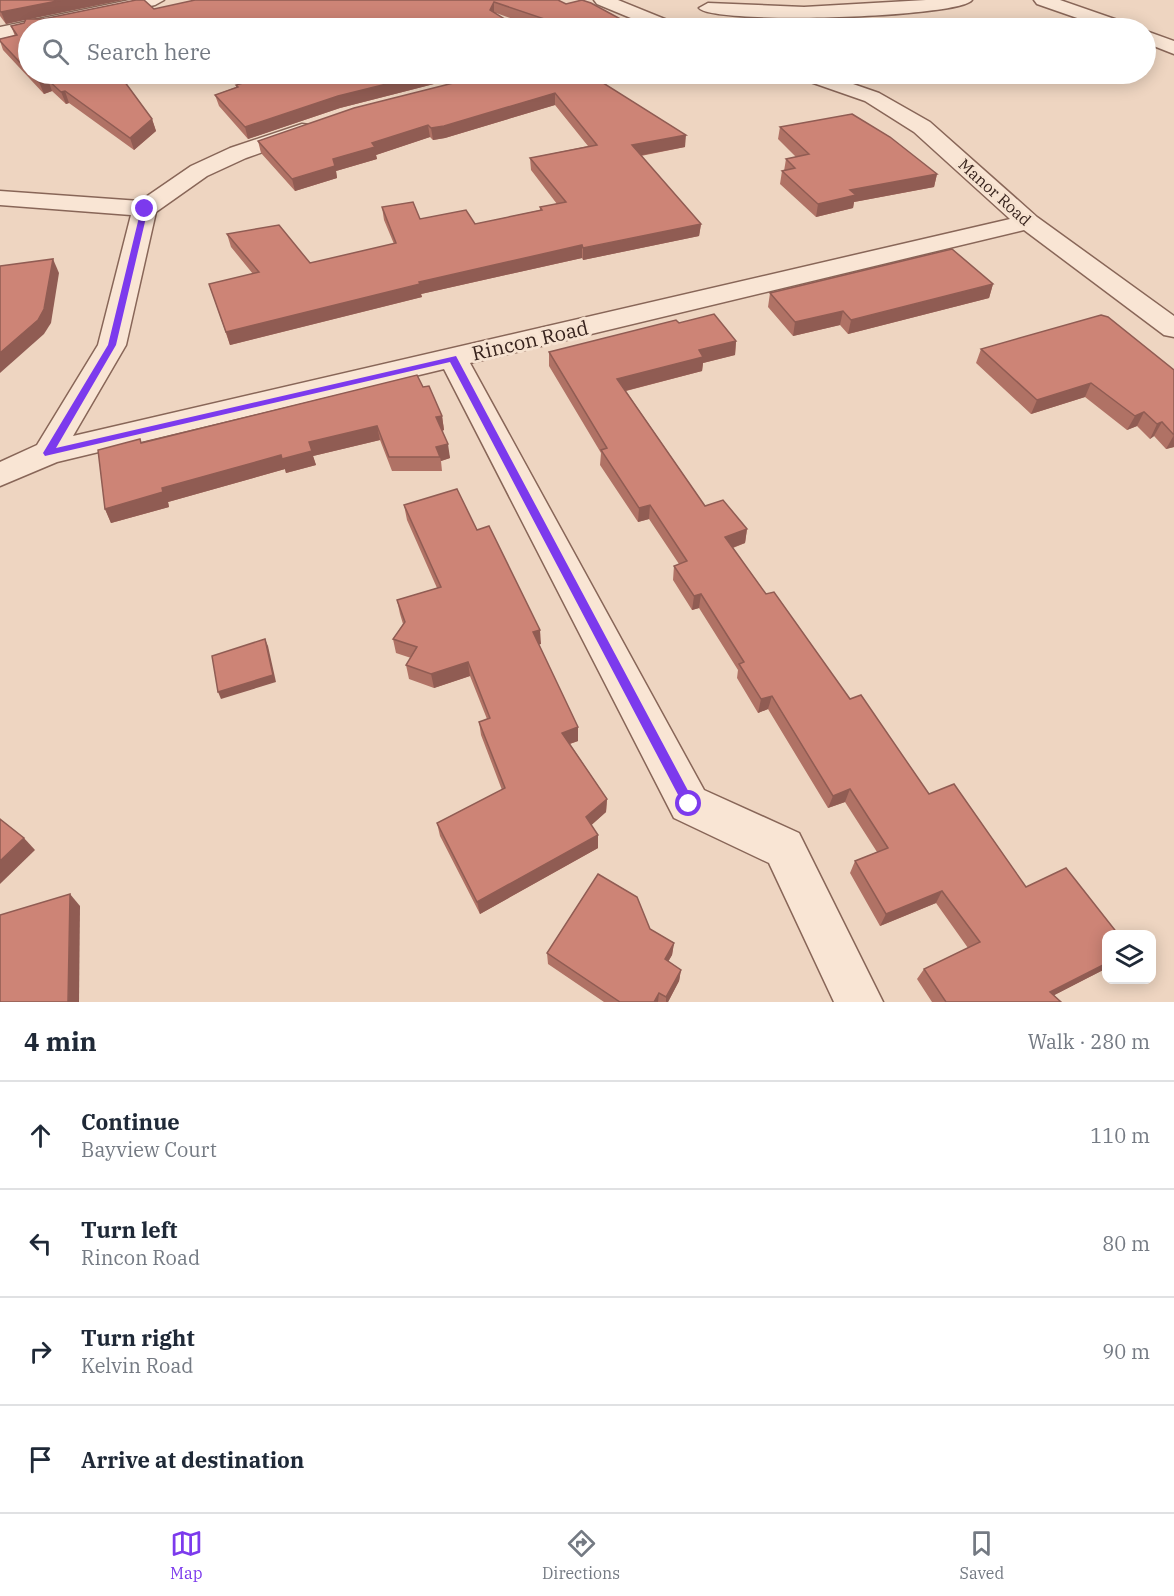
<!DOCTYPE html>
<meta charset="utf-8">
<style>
:root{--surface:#fff;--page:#f2f2f3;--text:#1f2937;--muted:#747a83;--line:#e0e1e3;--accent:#7c3aed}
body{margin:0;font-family:"IBM Plex Serif",serif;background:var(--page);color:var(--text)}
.controls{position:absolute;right:18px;bottom:18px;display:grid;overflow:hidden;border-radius:12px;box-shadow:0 3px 15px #0003}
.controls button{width:54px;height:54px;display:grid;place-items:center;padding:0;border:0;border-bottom:2px solid var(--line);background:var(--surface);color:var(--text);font:30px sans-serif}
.stop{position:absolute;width:18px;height:18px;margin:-14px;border:4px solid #7c3aed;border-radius:50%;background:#fff}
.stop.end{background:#7c3aed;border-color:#fff;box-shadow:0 2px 6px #0008}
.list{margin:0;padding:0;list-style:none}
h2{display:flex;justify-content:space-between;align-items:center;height:78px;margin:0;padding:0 24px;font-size:26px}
h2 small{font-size:20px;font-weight:400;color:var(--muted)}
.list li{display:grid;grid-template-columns:39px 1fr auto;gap:18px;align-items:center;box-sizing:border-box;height:108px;padding:0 24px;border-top:2px solid var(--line)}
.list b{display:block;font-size:22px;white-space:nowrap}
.list p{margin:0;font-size:20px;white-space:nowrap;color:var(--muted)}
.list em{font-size:20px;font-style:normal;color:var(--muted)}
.icon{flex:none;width:33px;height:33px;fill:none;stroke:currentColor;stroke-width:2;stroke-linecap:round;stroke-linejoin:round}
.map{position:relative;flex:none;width:1174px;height:1002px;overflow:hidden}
.search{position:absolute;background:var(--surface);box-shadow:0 3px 15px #0003;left:18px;right:18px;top:18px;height:66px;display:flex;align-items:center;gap:15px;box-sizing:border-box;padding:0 21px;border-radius:33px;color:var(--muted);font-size:22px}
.sheet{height:510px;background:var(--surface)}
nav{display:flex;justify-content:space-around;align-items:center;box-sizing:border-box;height:84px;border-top:2px solid var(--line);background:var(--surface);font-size:16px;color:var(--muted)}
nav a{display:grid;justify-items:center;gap:3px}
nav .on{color:var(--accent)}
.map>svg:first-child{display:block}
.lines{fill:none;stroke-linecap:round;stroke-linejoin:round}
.minor-casing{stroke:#886658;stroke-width:3}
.minor{fill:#f9e5d4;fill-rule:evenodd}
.wall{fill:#b07265}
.shaded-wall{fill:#905c53}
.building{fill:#cd8476;stroke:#905c53;stroke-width:1.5}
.route{fill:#7c3aed}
.labels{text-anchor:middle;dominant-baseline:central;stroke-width:6;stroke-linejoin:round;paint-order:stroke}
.far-street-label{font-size:16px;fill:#37231d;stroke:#f6e2d0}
.street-label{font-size:20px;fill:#37231d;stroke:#f6e2d0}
</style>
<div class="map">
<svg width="1174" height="1002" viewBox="0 0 1174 1002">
<rect width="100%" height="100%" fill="#eed5c1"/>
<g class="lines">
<defs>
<g id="minor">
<polygon points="130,0 164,0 155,5 47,28 28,28 28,32 0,39 0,27"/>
<polygon points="594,0 618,0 677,24 679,28 655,28 597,4"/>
<path d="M926,0h46c-13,18 -261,25 -273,8l9,-5 96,4z"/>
<polygon points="1034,0 1060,0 1129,24 1131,28 1106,28 1037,4"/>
<polygon points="1146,31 1174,41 1174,54 1146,43"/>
<polygon points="796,74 824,74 879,93 930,122 1037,217 1174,316 1174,337 1164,335 1024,230 470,363 704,790 799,833 883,1002 834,1002 769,863 674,818 444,369 57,462 0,486 0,462 37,445 98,345 131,215 0,205 0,191 140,201 191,166 230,148 302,124 310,125 313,130 310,135 246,158 207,176 156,212 126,345 73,436 1010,219 914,132 865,101 799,78"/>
</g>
</defs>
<use href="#minor" class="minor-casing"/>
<use href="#minor" class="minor"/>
</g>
<g class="wall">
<polygon points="0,0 123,0 27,19 43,19 154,9 558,0 566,4 637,28 539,28 496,13 28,28 28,74 119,74 152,119 156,131 134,150 69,103 66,104 52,91 44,94 3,50 0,41 15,36 11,26 24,23 26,19 6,24 0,16"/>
<polygon points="254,74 473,74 340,108 248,139 219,106 215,95 236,87 236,85 259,78"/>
<polygon points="589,74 685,147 641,156 701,224 699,236 583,260 582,258 421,294 422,297 230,345 209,284 253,274 231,247 227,234 310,263 394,244 384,220 382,207 420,219 475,224 540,210 540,207 557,204 531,170 530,158 588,146 555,105 445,138 433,140 430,137 376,155 377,159 336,171 337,178 295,191 261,153 258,141"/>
<polygon points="780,127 937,174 934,187 854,202 853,208 816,217 780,184 782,171 784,171 786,159 796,157 778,139"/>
<polygon points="993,284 989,298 848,334 840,325 793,336 768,307 770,293"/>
<polygon points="679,323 736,341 735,355 703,363 702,371 626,391 705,506 747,529 745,543 733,548 766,594 850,699 929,794 1026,887 1107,934 1107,968 1054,995 1061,1002 932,1002 917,979 924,969 968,948 936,903 880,926 850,873 855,861 877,852 845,802 828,808 768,709 758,713 737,678 738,670 699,608 692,610 673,580 674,566 679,564 649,519 638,522 600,465 601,453 549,366 549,352"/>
<polygon points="981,349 1174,370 1174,447 1166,449 1154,436 1150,439 1137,426 1127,430 1085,397 1031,414 976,363"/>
<polygon points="423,387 442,416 444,430 442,431 450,458 441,461 442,471 392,471 380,440 313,456 316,465 286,473 285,469 168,502 169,507 111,523 105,509 142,443"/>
<polygon points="404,505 477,530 541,644 539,644 578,741 570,744 607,799 606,812 591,825 598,848 480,914 440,836 437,823 502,790 481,735 479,722 487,719 470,676 434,688 409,679 406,665 411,658 396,653 393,639 403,624 400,614 397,600 437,588 407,520"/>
<polygon points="650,929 674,943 672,955 668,962 681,970 679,981 668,1002 604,1002 548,964 547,953"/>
</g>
<g class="shaded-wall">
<polygon points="62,0 123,0 6,24 1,12"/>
<polygon points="494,2 494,13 490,10"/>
<polygon points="427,74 473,74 340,108 248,139 245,127 338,96"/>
<polygon points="48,80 52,91 44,94 39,82"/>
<polygon points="65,91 69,103 66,104 61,92"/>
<polygon points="555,93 555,105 445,138 433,140 431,128"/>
<polygon points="152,119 156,131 134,150 130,138"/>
<polygon points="428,125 430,137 376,155 377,159 336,171 337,178 295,191 292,179 333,159 372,143"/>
<polygon points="686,135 685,147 632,157 632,145"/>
<polygon points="937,174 934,187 854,202 853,208 816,217 818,204 850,190"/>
<polygon points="701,224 699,236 583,260 583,248"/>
<polygon points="582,245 582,258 421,294 422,297 230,345 226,332 419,282"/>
<polygon points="53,259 59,273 51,323 44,334 0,373 0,353"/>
<polygon points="993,284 989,298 848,334 851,320"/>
<polygon points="843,311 840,325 793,336 795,322"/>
<polygon points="736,341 735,355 703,363 702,371 617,393 617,379 699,350"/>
<polygon points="1091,383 1085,397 1031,414 1037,400"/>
<polygon points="1144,412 1137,426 1127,430 1135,416"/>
<polygon points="442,416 444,430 438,432 436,417"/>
<polygon points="1162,422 1154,436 1150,439 1157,424"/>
<polygon points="377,426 380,440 313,456 316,465 286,473 285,469 168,502 169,507 111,523 105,509 162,488 309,442"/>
<polygon points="1174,435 1174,447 1166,449"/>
<polygon points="448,444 450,458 441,461 440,457 436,447"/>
<polygon points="650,505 649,519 638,522 639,508"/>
<polygon points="747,529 745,543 723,551 725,537"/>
<polygon points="701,594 699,608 692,610 694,596"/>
<polygon points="540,630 541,644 534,646 533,632"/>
<polygon points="265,639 268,646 276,682 221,699 218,692"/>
<polygon points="468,662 470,676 434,688 431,674"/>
<polygon points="772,696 768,709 758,713 761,699"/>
<polygon points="578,727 578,741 563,746 562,733"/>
<polygon points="850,789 845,802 828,808 833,796"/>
<polygon points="607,799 606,812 586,830 586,817"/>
<polygon points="598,835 598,848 480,914 477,902"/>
<polygon points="24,838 35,850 0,884 0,861"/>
<polygon points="942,891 936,903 880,926 886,914"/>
<polygon points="70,894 80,906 79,1002 68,1002"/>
<polygon points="674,943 672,955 663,970 665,959"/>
<polygon points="1107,963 1107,968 1041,1002 1050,992"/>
<polygon points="681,970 679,981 668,1002 666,1002 666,997"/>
<polygon points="659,993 658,1002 654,1002"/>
</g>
<g class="building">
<polygon points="0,0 62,0 1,12 0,11"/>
<polygon points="136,0 144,0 154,9 195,0 558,0 566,4 582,0 591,3 637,28 571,28 494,2 490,10 519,28 28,28 28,71 0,41 0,39 17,35 11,26 24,23 26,19 43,19"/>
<polygon points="31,74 119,74 152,119 130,138 65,91 61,92 48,80 39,82"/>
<polygon points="264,74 427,74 338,96 245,127 215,95 238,87 236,85 267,76"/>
<polygon points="489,74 589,74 686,135 632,145 701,224 583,248 582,245 419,282 420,284 226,332 209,284 259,272 227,234 279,225 310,263 396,243 382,207 413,202 420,219 466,210 475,224 542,210 540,207 566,202 530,158 597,145 555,93 444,126 431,128 428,125 372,143 375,147 333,159 335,166 292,179 258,141 354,108"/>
<polygon points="852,114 890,137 937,174 850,190 856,195 818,204 782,171 795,168 786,159 809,154 780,127"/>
<polygon points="952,249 993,284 851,320 843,311 795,322 770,293"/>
<polygon points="53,259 44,309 38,320 0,353 0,266"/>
<polygon points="714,314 736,341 699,350 703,357 617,379 705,506 723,500 747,529 725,537 766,594 774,592 850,699 861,695 929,794 954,784 1026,887 1066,868 1118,934 1107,934 1107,963 1050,992 1061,1002 946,1002 924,969 980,942 942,891 886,914 855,861 888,848 850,789 833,796 772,696 761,699 739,664 744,662 701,594 694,596 674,566 687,561 650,505 639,508 601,450 607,448 549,352 676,320 679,323"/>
<polygon points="1101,315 1108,317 1174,370 1174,435 1162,422 1157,424 1144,412 1135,416 1091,383 1037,400 981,349"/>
<polygon points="417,375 423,387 429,386 442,416 436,417 448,444 436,447 440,457 389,457 377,426 309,442 312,451 282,459 281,455 162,488 163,492 105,509 98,450 140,439 141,443"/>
<polygon points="457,489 477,530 489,526 540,630 533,632 578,727 562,733 607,799 586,817 598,835 477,902 437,823 505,788 479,722 490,718 468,662 431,674 406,665 417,647 393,639 405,622 397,600 441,587 404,505"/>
<polygon points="265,639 273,675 218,692 212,656"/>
<polygon points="0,819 24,838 0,861"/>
<polygon points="598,874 637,897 650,929 674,943 665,959 681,970 666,997 659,993 654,1002 620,1002 547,953"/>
<polygon points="70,894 68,1002 0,1002 0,915"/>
</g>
<polygon class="route" points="145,207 148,209 116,345 56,448 456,356 693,800 693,808 685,808 450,362 45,456 43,453 108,345 141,209"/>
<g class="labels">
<g class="far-street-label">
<text transform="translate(995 192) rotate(42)">Manor Road</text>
</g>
<g class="street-label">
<text transform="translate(530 340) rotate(-13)">Rincon Road</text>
</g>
</g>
</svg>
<div class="controls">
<button><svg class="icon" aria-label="layers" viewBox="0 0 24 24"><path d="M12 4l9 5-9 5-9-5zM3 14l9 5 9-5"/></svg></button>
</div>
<div class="stop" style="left:689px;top:804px"></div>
<div class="stop end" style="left:145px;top:209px"></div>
<div class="search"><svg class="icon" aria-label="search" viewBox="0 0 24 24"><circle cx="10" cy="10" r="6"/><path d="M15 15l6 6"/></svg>Search here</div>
</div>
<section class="sheet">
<h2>4 min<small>Walk · 280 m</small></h2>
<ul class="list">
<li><svg class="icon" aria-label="ahead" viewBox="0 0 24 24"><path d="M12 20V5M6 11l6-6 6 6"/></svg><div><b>Continue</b><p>Bayview Court</p></div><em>110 m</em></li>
<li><svg class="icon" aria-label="left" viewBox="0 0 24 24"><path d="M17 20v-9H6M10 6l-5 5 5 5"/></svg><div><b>Turn left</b><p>Rincon Road</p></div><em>80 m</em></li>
<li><svg class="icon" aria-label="right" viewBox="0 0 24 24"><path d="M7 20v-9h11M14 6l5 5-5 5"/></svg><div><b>Turn right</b><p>Kelvin Road</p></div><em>90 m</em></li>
<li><svg class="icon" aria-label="arrive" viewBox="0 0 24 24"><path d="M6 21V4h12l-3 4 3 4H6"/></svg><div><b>Arrive at destination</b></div></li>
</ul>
</section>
<nav>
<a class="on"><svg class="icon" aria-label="map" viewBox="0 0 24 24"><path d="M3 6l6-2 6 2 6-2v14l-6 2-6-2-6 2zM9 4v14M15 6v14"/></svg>Map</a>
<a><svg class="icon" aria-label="directions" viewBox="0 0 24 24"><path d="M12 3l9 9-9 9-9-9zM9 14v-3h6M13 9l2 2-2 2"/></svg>Directions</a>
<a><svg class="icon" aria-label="saved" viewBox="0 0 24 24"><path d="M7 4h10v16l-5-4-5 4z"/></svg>Saved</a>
</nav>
